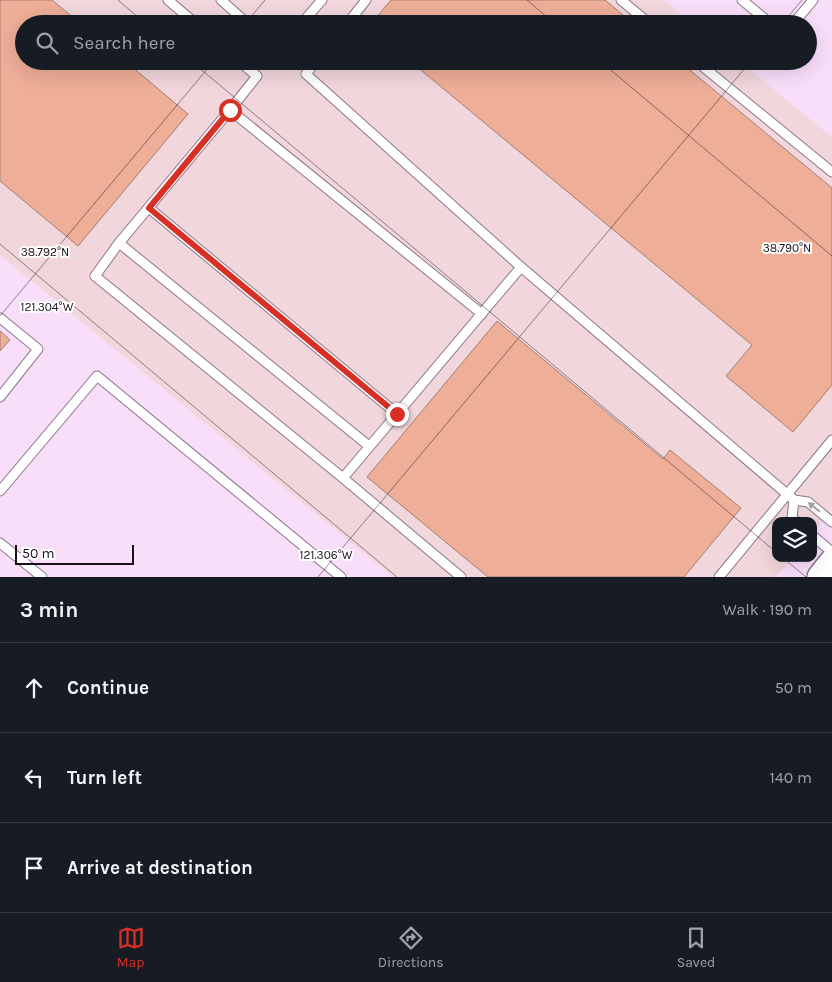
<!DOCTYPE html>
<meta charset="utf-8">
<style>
:root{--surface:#171b24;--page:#20242c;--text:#f1f3f6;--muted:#9ea1a6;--line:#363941;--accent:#d93025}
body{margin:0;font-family:Karla,sans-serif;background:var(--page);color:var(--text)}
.controls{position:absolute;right:15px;bottom:15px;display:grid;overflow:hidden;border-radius:10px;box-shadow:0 5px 20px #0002}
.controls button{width:45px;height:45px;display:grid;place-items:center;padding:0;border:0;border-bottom:1px solid var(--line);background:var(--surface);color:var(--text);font:25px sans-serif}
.scale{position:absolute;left:15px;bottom:12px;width:119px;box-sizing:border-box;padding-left:5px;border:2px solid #180f18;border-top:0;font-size:14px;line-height:18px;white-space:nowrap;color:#180f18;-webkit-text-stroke:4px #fff;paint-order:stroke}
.stop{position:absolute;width:15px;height:15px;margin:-11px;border:4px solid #d93025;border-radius:50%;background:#fff}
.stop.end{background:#d93025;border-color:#fff;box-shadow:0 1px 5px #0008}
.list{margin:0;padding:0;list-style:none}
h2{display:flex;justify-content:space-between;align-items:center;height:65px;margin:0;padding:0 20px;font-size:21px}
h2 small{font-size:16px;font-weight:400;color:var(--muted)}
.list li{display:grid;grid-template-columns:32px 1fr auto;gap:15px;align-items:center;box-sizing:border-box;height:90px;padding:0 20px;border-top:1px solid var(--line)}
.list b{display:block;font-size:19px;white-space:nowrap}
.list em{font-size:16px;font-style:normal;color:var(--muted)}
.icon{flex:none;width:28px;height:28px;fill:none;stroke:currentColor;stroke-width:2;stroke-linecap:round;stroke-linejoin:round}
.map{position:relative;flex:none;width:832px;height:577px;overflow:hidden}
.search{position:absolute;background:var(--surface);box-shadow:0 5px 20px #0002;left:15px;right:15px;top:15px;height:55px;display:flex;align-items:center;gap:12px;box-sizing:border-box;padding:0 18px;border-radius:28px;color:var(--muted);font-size:19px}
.sheet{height:335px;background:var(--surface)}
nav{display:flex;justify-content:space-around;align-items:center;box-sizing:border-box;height:70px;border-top:1px solid var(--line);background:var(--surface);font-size:14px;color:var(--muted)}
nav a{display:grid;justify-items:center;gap:2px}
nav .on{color:var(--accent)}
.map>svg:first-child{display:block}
.commercial{fill:#f1d6db}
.building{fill:#eeae98;stroke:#a37f73}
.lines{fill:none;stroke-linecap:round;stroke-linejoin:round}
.lane-casing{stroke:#8c748d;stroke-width:11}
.secondary-casing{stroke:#8c748d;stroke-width:28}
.lane{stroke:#fff;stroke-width:9}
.secondary{stroke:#fff;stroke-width:25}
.oneway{fill:#a39fa3}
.route{stroke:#d93025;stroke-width:6}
.ticks{fill:none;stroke:#180f18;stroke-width:1;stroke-opacity:0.45}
.ticks-label{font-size:12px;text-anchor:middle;fill:#180f18;stroke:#fff;stroke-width:4;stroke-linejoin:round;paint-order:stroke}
</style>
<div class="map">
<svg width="832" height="577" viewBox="0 0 832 577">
<rect width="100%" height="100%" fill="#f9defa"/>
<polygon class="commercial" points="0,0 664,0 693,24 24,24 24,61 739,61 832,137 832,509 813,533 813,521 776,521 776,558 792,558 776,577 393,577 0,255"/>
<g class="building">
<polygon points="0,0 52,0 81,24 24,24 24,61 125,61 188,114 78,246 0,181"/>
<polygon points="391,0 605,0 634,24 371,24"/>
<polygon points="410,61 679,61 832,188 832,385 793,432 726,376 752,345"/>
<polygon points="497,321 663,459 670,450 741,508 684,577 488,577 367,477"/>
<polygon points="0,331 10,340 0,351"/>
</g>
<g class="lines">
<defs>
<g id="lane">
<polyline points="168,0 196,24"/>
<polyline points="221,0 248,24"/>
<polyline points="621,0 650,24"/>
<polyline points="742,0 771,24"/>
<polyline points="301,24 322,0"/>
<polyline points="347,24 366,0"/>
<polyline points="793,24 813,0"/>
<polyline points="316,61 306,74 521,267 794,500 808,502 832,522"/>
<polyline points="696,61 832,172"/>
<polyline points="230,110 257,76 239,61"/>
<polyline points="149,208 397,414"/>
<polyline points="119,243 95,276 343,478 461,577"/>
<polyline points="0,318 38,349 0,397"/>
<polyline points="369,446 119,243 230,110 482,314"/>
<polyline points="343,478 521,267"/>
<polyline points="0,491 97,376 341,577"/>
<polyline points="794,500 792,518 796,521"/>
<polyline points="813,536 832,552"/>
<polyline points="0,543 42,577"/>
<polyline points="719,577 832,440"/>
</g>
<polyline id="secondary" points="820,577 832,562"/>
</defs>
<use href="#lane" class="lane-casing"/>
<use href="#secondary" class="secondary-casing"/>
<use href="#lane" class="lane"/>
<use href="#secondary" class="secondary"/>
</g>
<defs><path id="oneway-solid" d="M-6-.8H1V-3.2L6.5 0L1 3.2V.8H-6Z" transform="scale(1.25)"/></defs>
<use class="oneway" href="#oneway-solid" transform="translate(814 507) rotate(-142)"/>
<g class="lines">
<polyline class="route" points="230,110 149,208 397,414"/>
</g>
<path class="ticks" d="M118,0l28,24M527,0l28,24M245,24l20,-24M782,24l20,-24M191,61l585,491M600,61l232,195M0,244l397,333M0,316l214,-255M783,558l23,19M318,577l433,-516"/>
<g class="ticks-label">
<text x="787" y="252">38.790°N</text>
<text x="45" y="256">38.792°N</text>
<text x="47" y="311">121.304°W</text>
<text x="326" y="559">121.306°W</text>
</g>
</svg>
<div class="controls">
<button><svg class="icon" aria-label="layers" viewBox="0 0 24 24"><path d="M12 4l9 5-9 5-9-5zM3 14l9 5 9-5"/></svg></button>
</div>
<div class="scale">50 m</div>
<div class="stop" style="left:230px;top:110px"></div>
<div class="stop end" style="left:397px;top:414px"></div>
<div class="search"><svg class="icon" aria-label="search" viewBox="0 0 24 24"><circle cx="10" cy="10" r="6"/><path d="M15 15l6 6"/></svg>Search here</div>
</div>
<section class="sheet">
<h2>3 min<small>Walk · 190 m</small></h2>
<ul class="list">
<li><svg class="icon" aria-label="ahead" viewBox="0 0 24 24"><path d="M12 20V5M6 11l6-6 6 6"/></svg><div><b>Continue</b></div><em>50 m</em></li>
<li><svg class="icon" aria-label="left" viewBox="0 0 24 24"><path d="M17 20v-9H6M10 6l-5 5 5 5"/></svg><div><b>Turn left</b></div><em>140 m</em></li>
<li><svg class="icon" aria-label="arrive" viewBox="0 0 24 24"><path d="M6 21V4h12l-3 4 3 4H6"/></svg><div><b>Arrive at destination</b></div></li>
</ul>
</section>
<nav>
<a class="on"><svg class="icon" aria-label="map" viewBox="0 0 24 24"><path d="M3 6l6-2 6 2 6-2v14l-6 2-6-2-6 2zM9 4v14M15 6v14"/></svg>Map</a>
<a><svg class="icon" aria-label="directions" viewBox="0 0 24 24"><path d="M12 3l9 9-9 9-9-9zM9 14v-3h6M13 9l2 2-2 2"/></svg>Directions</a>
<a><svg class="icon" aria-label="saved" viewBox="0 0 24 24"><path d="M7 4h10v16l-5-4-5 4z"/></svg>Saved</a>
</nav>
